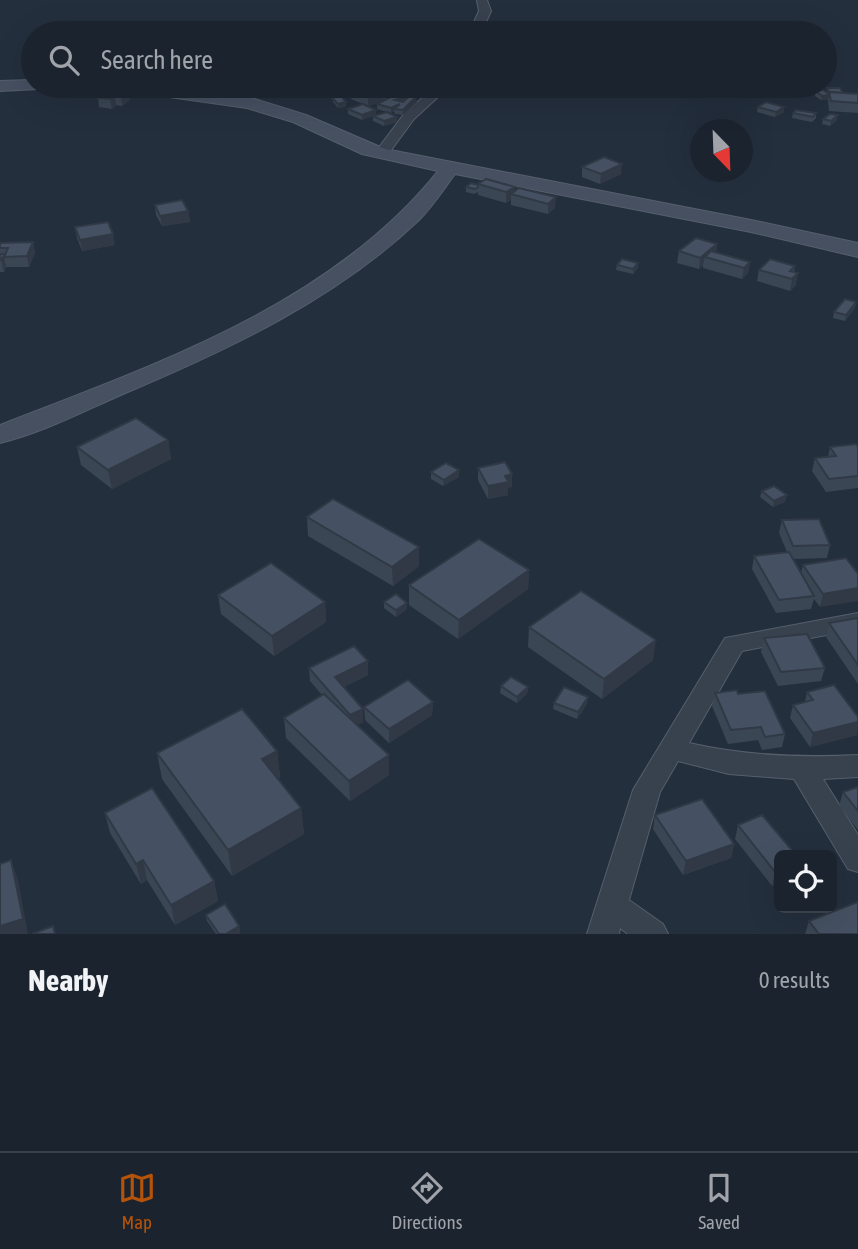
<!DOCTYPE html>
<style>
:root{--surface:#1b232e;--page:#282f3a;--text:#f1f3f6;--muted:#a0a4aa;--line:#39404a;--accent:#b45309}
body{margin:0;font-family:"Asap Condensed",sans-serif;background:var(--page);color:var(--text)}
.controls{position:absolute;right:21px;bottom:21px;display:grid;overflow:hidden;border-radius:10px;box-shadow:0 7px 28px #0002}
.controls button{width:63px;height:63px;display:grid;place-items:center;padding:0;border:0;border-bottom:2px solid var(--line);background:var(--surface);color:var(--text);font:35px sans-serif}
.compass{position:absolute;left:690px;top:119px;width:63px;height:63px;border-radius:50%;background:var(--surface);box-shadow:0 7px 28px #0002;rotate:157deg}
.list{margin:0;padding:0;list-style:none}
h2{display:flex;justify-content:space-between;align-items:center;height:91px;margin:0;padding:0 28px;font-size:30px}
h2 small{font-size:23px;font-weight:400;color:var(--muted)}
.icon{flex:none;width:38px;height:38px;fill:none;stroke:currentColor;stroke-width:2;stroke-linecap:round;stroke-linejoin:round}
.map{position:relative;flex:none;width:858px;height:934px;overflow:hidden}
.search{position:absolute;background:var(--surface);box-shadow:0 7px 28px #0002;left:21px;right:21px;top:21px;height:77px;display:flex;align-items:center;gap:18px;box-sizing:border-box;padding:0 24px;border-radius:38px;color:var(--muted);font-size:26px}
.sheet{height:217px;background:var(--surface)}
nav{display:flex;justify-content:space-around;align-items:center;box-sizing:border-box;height:98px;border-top:2px solid var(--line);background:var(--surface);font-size:19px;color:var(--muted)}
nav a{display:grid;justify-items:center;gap:4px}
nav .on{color:var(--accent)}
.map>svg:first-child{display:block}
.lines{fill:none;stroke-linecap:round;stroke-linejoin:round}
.street-casing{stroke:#565f6c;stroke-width:2}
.secondary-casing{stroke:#565f6c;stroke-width:2}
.street{fill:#38414e;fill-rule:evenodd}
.secondary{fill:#465061;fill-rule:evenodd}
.wall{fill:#3b4654}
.shaded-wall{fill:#303945}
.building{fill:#455162;stroke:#303945;stroke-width:2;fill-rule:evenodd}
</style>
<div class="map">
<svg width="858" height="934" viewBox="0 0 858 934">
<rect width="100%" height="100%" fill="#242f3e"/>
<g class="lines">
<defs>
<g id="street">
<polygon points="477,0 487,0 491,11 481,33 469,33 479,11"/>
<polygon points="436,86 450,86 414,119 386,157 376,157 374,154 404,114"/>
<path d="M858,613v16l-116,22 -53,92c57,13 111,15 169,12v22l-35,2 35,56v37l-10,-3 -54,-90 -65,-5 -51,-13 -18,31 -31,108 34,24 5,10h-40l-8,-6 -1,6h-32l46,-144 92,-152z"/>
</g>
<g id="secondary">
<polygon points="33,80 33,86 41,86 39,89 0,91 0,81"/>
<path d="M118,86h57l73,11 58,18 79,34 366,71 107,23v14l-107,-25 -296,-58c-12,16 -22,32 -36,46 -84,80 -190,129 -296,174 -39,17 -81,39 -123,49v-18c154,-60 331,-120 438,-254l-76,-17 -69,-32 -46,-14 -120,-17z"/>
</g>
</defs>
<use href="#street" class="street-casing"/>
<use href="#secondary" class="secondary-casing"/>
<use href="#street" class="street"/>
<use href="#secondary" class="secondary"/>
</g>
<g class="wall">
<polygon points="386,86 409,86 409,89 397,91 417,102 403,115 395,114 394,111 391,113 387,112 397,122 384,126 373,121 373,116 362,120 348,114 348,109 376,110 376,115 387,112 377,109 377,104 386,100 382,99 383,101 368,106 351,99 351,89 380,90 386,88"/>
<polygon points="110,88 130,100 122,106 116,105 112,109 99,107 98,98"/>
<polygon points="827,88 843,93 858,94 858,113 829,111 828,100 821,100 815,96 816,91 827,92"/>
<polygon points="332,98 346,107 338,108 333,102"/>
<polygon points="758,107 784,112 775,117 757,112"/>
<polygon points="793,113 816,113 816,118 812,122 792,118"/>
<polygon points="823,119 837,120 830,126 822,124"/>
<polygon points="582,167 621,174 600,184 582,177"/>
<polygon points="471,183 515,192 519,188 555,208 548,214 511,205 511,200 506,203 478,195 478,192 474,194 466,192 466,187"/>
<polygon points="155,205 188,211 190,222 162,226 156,215"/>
<polygon points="75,227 115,245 82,251 77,238"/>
<polygon points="33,242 35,253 29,267 6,267 4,272 0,272 0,243"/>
<polygon points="717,244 716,252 750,262 748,273 742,279 703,268 703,265 699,269 677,263 679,251"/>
<polygon points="617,265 638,268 633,274 616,270"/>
<polygon points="795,266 794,272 796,285 790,291 757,281 759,270"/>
<polygon points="856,302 855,308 845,321 833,318 834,312"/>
<polygon points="168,440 171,459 112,489 81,465 77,447"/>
<polygon points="830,447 858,447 858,488 826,492 812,471 815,458 828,457"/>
<polygon points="478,468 512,474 512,487 508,488 508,495 488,499 478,480"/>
<polygon points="459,470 459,477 443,486 431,479 431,472"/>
<polygon points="762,491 785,502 773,507 760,497"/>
<polygon points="307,517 419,566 393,586 308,536"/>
<polygon points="782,520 830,545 827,558 793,559 801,573 803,565 846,558 820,607 814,599 811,609 776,613 752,569 754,556 787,552 779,533"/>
<polygon points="529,570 528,589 458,639 409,605 409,585"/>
<polygon points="218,595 325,602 326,622 274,656 221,614"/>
<polygon points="384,602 407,603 407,609 396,617 384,608"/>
<polygon points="858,618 858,684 826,637 829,623"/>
<polygon points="529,627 653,660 602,699 528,647"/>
<polygon points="764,638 825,668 821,681 778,686 761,652"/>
<polygon points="309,668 368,675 343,687 363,722 357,725 389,775 350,801 286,738 284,718 322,695 310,681"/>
<polygon points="501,686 528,687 527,694 517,703 500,693"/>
<polygon points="807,692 858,717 857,735 810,747 790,718 793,705 805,702"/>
<polygon points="715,693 738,694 785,734 782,747 762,750 758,740 728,744 712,706"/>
<polygon points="433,702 432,715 389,743 365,720 364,707"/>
<polygon points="554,703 587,704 577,719 553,709"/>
<polygon points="277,751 280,777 278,779 301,808 304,834 232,876 162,779 157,753"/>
<polygon points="858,787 858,830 839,806 843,792"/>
<polygon points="105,813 214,881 218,901 175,925 147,880 141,884 110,833"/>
<polygon points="655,815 734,844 731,858 683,875 653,829"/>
<polygon points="738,825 779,855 779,882 772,886 735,839"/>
<polygon points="206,915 239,926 240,933 216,934 207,921"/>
<polygon points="809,921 858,934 805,934"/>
</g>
<g class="shaded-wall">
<polygon points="402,86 409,86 409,89 390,92 390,88"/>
<polygon points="129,90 130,100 122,106 121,96"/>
<polygon points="382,91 383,101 368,106 368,96"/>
<polygon points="829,95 828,100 821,100 822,96"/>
<polygon points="115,96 116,105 112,109 110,99"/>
<polygon points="416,97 417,102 403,115 403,110"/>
<polygon points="346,102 346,107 338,108 338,104"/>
<polygon points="400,104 394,109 394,111 391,113 391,108"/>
<polygon points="784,107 784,112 775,117 776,112"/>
<polygon points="376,110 376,115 362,120 362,115"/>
<polygon points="838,115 837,120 830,126 831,121"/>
<polygon points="397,117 397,122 384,126 384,121"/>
<polygon points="622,164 621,174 600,184 601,174"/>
<polygon points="515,187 514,195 511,194 511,200 506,203 506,192"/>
<polygon points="556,197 555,208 548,214 548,204"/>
<polygon points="188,211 190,222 162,226 160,216"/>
<polygon points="113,234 115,245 82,251 80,240"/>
<polygon points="33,242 35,253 29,267 27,256"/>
<polygon points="717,244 716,255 705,257 703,265 699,269 700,258"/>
<polygon points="4,257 6,267 4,272 1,260"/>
<polygon points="750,262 748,273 742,279 744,268"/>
<polygon points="638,263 638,268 633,274 633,269"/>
<polygon points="798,273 796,285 790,291 792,279"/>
<polygon points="856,302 855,308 845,321 846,315"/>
<polygon points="168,440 171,459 112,489 108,470"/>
<polygon points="459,470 459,477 443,486 444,480"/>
<polygon points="512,474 512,487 508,488 508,495 488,499 488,486 505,476"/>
<polygon points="787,495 785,502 773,507 774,501"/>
<polygon points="419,547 419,566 393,586 392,567"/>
<polygon points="529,570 528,589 458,639 459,620"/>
<polygon points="858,588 858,601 820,607 823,594"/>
<polygon points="325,602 326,622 274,656 272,636"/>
<polygon points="407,603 407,609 396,617 396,610"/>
<polygon points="656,640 653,660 602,699 604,679"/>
<polygon points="368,661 368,675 336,691 335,677"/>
<polygon points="528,687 527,694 517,703 517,697"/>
<polygon points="588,697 587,704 577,719 578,712"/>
<polygon points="433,702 432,715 389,743 389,729"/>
<polygon points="363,709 363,722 351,729 350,715"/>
<polygon points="858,722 857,735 810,747 813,733"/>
<polygon points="277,751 280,777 265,785 262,759"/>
<polygon points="389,755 389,775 350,801 349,781"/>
<polygon points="301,808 304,834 232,876 228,850"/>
<polygon points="734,844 731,858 683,875 686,861"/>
<polygon points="11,860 18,880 28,934 0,934 0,926"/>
<polygon points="143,860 147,880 141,884 136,864"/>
<polygon points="779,870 779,882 772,886 775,872"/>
<polygon points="214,881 218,901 175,925 171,905"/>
<polygon points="239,926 240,933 239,934 226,934"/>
</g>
<g class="building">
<polygon points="362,86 369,86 382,91 368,96 351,89"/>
<polygon points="110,88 129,90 121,96 115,96 110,99 98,98"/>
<path d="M387,88l29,9 -13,13 -9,-1 6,-5 -9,4 -14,-4 14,-7 -9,-3v-3l-2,-1zM405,97l-3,2h4l-3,3 -8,-2z"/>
<polygon points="827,88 840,88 843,93 829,92"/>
<polygon points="823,90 829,94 829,95 822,96 816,91"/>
<polygon points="829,92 858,94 858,103 831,101"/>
<polygon points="341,96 346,102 338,104 332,98"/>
<polygon points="766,102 784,107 776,112 758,107"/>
<polygon points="363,104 376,110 362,115 348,109"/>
<polygon points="796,110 816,113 813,117 793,113"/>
<polygon points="387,112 397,117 384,121 373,116"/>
<polygon points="830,114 838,115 831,121 823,119"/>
<polygon points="604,157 622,164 601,174 582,167"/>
<polygon points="486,179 515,187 506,192 478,184"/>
<polygon points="471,183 478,185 478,187 475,189 466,187"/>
<polygon points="519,188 556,197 548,204 511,194"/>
<polygon points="182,200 188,211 160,216 155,205"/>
<polygon points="108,222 113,234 80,240 75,227"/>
<polygon points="696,238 717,244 700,258 679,251"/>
<polygon points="33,242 27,256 4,257 8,248 0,248 0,243"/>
<polygon points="711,251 750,262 744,268 705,257"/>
<polygon points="0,254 5,254 1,260 0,260"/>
<polygon points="622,259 638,263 633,269 617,265"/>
<polygon points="770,259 795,266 790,271 798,273 792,279 759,270"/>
<polygon points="845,299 856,302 846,315 834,312"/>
<polygon points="136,418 168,440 108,470 77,447"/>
<polygon points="856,444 858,447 858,476 829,479 815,458 836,456 830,447"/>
<polygon points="505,462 512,474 505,476 509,482 488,486 478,468"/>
<polygon points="446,463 459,470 444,480 431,472"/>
<polygon points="774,486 787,495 774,501 762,491"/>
<polygon points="333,499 419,547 392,567 307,517"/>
<polygon points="819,519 830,545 793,546 782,520"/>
<polygon points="479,539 529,570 459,620 409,585"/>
<polygon points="789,552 814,596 779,600 754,556"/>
<polygon points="846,558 858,574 858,588 823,594 803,565"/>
<polygon points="271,563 325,602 272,636 218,595"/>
<polygon points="581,591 656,640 604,679 529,627"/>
<polygon points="396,594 407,603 396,610 384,602"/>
<polygon points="858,618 858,665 829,623"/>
<polygon points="807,634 825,668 781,672 764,638"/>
<polygon points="354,646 368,661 335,677 363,709 350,715 309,668"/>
<polygon points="511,677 528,687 517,697 501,686"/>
<polygon points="408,680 433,702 389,729 364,707"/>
<polygon points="834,685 858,717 858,722 813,733 793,705 813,700 807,692"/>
<polygon points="564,687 588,697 578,712 554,703"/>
<polygon points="737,690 738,694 765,691 785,734 765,737 761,727 731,730 715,693"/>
<polygon points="324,694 389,755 349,781 284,718"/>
<polygon points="242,709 277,751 262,759 301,808 228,850 157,753"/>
<polygon points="858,787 858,811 843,792"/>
<polygon points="152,788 214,881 171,905 143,860 136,864 105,813"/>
<polygon points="702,799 734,844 686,861 655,815"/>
<polygon points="762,815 796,855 779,855 779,870 775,872 738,825"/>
<polygon points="11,860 23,919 0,926 0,864"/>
<polygon points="858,902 858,934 819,934 809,921"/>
<polygon points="225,904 239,926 226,934 219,934 206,915"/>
<polygon points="53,926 55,934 32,934"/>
</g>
</svg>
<div class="controls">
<button><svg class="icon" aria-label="locate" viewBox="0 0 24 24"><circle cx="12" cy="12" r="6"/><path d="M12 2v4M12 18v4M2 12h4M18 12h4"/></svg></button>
</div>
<svg class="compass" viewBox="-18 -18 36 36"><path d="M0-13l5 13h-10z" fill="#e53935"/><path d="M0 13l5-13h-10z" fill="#a0a4aa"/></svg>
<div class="search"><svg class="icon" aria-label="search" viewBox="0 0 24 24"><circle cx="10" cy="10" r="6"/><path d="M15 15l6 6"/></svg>Search here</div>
</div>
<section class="sheet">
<h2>Nearby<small>0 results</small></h2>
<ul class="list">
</ul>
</section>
<nav>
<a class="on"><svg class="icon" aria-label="map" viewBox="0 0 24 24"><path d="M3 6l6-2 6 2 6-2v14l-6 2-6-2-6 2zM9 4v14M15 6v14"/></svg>Map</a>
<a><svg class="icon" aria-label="directions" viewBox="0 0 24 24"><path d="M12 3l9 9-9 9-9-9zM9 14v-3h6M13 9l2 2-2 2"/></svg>Directions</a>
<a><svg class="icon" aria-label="saved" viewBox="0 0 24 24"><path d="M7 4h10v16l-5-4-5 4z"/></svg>Saved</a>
</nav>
